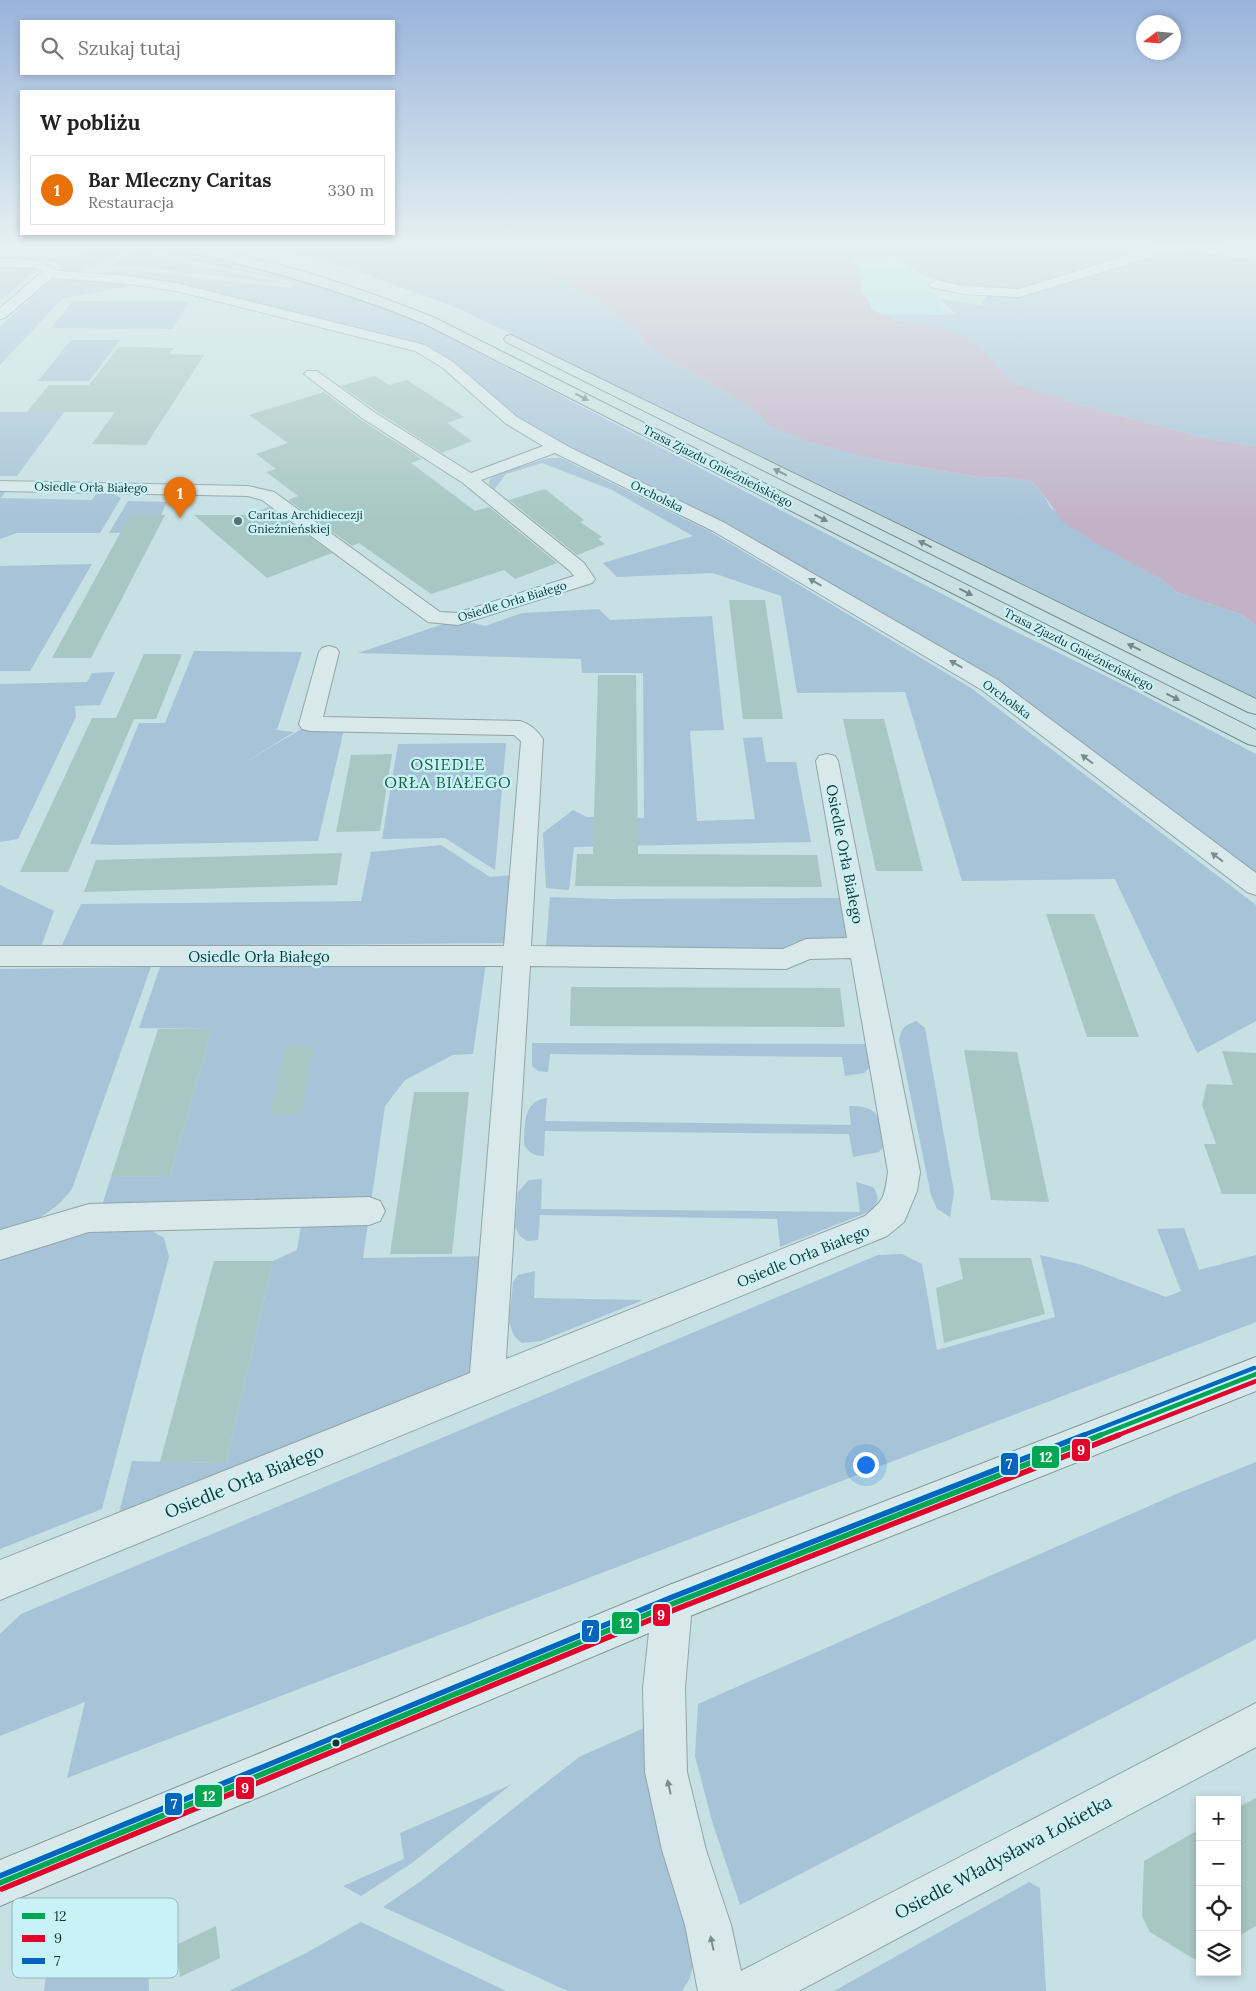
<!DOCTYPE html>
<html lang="pl">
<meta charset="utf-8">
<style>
:root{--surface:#fff;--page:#f2f2f2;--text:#222;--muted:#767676;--line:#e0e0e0;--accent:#2563eb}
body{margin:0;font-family:Lora,serif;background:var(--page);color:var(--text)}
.controls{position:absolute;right:15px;bottom:15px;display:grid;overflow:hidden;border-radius:0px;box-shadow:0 2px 8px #0003}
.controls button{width:45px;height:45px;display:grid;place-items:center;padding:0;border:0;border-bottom:1px solid var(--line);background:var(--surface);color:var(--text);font:25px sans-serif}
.compass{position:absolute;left:1136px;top:15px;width:45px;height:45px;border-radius:50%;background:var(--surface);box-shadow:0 2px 8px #0003;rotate:254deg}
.you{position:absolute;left:865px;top:1464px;width:18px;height:18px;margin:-12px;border:4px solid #fff;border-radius:50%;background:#1a73e8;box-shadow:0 0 0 8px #1a73e833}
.badge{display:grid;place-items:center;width:32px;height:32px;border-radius:50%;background:var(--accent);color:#fff;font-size:16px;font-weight:700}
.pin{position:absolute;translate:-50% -41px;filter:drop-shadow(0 1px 2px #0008)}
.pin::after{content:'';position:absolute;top:26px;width:18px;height:15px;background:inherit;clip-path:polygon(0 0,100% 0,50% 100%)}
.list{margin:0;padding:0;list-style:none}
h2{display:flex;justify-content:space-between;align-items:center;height:65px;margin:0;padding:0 20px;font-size:21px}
h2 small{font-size:16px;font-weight:400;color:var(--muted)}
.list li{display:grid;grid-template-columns:32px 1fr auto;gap:15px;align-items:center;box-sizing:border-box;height:70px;margin:0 10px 10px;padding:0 10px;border:1px solid var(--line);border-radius:0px}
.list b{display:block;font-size:19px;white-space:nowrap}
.list p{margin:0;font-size:16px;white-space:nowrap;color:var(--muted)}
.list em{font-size:16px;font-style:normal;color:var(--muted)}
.icon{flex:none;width:28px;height:28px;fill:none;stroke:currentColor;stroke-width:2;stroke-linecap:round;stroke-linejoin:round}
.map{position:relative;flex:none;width:1256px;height:1991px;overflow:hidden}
.search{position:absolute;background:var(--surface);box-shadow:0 2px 8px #0003;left:20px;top:20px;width:375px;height:55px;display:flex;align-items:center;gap:12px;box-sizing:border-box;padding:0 18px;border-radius:0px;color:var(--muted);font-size:19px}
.panel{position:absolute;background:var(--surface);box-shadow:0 2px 8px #0003;left:20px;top:90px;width:375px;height:145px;border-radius:0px}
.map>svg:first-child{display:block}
.green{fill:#a7c3d7}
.sand{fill:#aae2ea}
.water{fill:#c2b2c8}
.building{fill:#a7c6c4}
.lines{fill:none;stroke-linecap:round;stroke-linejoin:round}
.street-casing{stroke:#90a6a6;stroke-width:2}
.secondary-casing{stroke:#809595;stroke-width:2}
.primary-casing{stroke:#778b8c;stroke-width:2}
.street{fill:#d8e8eb;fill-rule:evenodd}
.secondary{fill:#d8e8eb;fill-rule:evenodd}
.primary{fill:#c9e0e3;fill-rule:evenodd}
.bus-1-far1-casing{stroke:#c9f2f7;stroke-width:8}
.bus-1-casing{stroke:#c9f2f7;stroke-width:9}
.bus-2-far1-casing{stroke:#c9f2f7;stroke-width:8}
.bus-2-casing{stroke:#c9f2f7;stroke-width:9}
.bus-3-far1-casing{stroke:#c9f2f7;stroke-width:8}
.bus-3-casing{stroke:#c9f2f7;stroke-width:9}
.bus-1-far1{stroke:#00a651;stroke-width:4.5}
.bus-1{stroke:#00a651;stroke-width:5.5}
.bus-2-far1{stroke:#e4002b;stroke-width:4.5}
.bus-2{stroke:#e4002b;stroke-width:5.5}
.bus-3-far1{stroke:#0065bd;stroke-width:4.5}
.bus-3{stroke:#0065bd;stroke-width:5.5}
.oneway{fill:#718a8a}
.oneway2{fill:#788e8e}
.poi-dot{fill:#56716f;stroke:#c9f2f7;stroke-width:2}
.bus-dot{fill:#193531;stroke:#c9f2f7;stroke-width:2}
.labels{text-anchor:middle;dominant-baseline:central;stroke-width:4.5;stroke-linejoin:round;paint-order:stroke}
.far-street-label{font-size:12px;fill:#193531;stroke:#c9f2f7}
.far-poi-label{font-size:12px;fill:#193531;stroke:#c9f2f7;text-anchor:start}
.street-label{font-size:15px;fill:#193531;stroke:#c9f2f7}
.neighbourhood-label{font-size:16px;letter-spacing:1px;fill:#166445;stroke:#c9f2f7}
.near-street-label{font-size:18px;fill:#193531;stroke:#c9f2f7}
.key{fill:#c9f2f7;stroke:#94b9bc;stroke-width:1}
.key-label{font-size:14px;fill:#193531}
.line-badge{stroke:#c9f2f7;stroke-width:2}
.badge-label{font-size:14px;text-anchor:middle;font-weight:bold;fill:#fff}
</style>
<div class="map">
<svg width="1256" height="1991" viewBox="0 0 1256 1991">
<rect width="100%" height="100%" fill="#c6e0e3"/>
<g class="green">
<polygon points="49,243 132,243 212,257 249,265 329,288 423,324 998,623 1128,687 1256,754 1256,875 998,681 723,521 567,448 518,419 453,364 361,329 288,311 180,285 78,274 131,270 290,288 298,283 155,253 146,247 138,245 94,267 67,273 64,272 58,263 46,260 0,259 0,257 81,257 93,245"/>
<polygon points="253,243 515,243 529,255 547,266 569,285 606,307 636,330 646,343 664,358 719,387 757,412 768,425 873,459 978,477 1012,478 1032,482 1043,494 1051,508 1127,560 1164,581 1176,592 1240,614 1256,625 1256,700 1001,573 460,309 346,267"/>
<polygon points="841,243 1145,243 1157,248 1020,290 949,287 952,284 922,275 896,257 851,260"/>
<polygon points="1155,243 1256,243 1256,253 1166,246"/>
<polygon points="142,250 149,255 288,284 133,266 107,267"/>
<polygon points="1208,251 1256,259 1256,447 1196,436 1077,404 1018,384 1005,375 997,366 916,325 877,314 956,314 940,299 981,305 986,296 945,290 1011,296 1161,252"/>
<polygon points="0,266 28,267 34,269 35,271 0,301"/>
<polygon points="69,278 138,284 62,299 0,365 0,327 50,281"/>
<polygon points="73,301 189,302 172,329 51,328"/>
<polygon points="71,340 120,340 89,381 38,381"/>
<polygon points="0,412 64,412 17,476 0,476"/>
<polygon points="548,458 561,458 709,531 971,688 1256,905 1256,1021 1197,1053 1115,879 962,881 905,692 797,693 781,596 713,573 617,577 603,563 693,536 612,490 542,463 506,474 494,490 489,485 490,479 497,474"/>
<polygon points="0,489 7,489 1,498 92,500 96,494 112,493 121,498 100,533 17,533 0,539"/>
<polygon points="128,501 167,502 153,532 109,533"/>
<polygon points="92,564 30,671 0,671 0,566"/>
<polygon points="599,609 610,620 712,616 724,730 690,731 697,821 755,819 743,738 762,737 766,762 796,762 811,842 574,847 569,890 546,888 543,833 573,810 587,817 644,818 643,673 582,673 581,659 358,653 458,619 485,626 522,613"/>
<polygon points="194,651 302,652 277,730 294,732 244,763 310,724 345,725 318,841 110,845 90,844 139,723 165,723"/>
<polygon points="115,672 100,705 75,706 76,717 18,839 0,842 0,684 87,682 92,673"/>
<polygon points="506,743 495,870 445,838 382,839 398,744"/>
<polygon points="441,845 490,877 514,875 513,943 61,947 81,904 361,901 371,852"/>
<polygon points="0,885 54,911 41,947 0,947"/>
<polygon points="550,897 608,899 853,898 861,939 795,942 782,949 546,946"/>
<polygon points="487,956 473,1054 453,1055 405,1080 385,1106 363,1258 497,1256 487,1383 114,1533 132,1461 226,1463 273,1261 297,1250 303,1213 98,1218 111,1177 170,1176 212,1029 139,1028 161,964"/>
<path d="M151,967l-79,222c-20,26 -41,35 -72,42v-262z"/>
<path d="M916,1021l9,7 29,164 -4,25 -13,-8 -6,-14 -32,-155c2,-12 6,-15 17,-19z"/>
<polygon points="532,1043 870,1044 873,1064 864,1073 845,1076 842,1057 550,1054 548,1072 538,1071 532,1066"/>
<path d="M547,1098l-2,23 306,4 -2,-19c32,-1 32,14 35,40l-5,6 -26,5 -4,-23 -304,-3 -1,25c-11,0 -14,-3 -20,-11 1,-19 -2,-44 23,-47z"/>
<path d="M542,1179l-1,30 319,3 -4,-30 17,5c7,11 6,14 -2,24l-91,36 -3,-28 -237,-4 -2,25 -11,1 -7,-5 -5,-9 3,-35 11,-12z"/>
<polygon points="1184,1228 1199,1270 1256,1255 1256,1322 67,1778 85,1702 0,1736 0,1634 21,1614 878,1255 902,1254 922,1264 937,1350 1055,1317 1040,1255 1082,1265 1166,1297 1181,1291 1157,1229"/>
<polygon points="88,1230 152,1231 164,1238 169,1257 102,1509 0,1549 0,1259"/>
<polygon points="535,1271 534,1298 643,1300 541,1341 522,1343 514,1336 509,1322 513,1282 518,1275"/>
<polygon points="1256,1462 1256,1639 740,1905 712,1821 695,1756 698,1704 1181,1492"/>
<polygon points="644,1728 694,1958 690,1978 682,1991 568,1991 383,1907 421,1881 579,1757"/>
<polygon points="512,1784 412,1863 361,1896 343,1886 404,1859 400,1833"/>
<polygon points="1029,1882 1040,1888 1046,1991 834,1991"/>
<polygon points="361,1922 506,1991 229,1991 306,1953"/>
<polygon points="147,1933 149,1991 44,1991 48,1962 111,1935"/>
</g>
<path class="sand" d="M892,258l13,14 31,12 -1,12 12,19 -70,-1c-17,-13 -14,-38 -26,-54z"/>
<polygon class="water" points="515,243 841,243 858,269 862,293 870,303 872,310 898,321 938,328 956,333 977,344 1005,375 1018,384 1077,404 1196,436 1256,447 1256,625 1240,614 1176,592 1164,581 1102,547 1063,522 1043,494 1032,482 1012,478 978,477 873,459 807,441 768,425 757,412 719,387 664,358 646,343 636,330 606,307 569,285 547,266 529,255"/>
<g class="building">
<polygon points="119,347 174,348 169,354 204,355 146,445 92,444 115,412 27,412 49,385 89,385"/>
<polygon points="375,376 389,385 407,380 464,417 447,423 472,441 442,453 375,410 341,386"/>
<polygon points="324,392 361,420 422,459 411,463 475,511 489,507 557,563 515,579 504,570 431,594 359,543 352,546 288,500 298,496 266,472 276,469 256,454 288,443 249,415"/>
<polygon points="545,489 584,520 580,522 602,537 598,539 605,544 577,555 509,500"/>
<polygon points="269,507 332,553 267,578 194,515 248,515"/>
<polygon points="130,515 165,515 91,658 52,658"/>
<polygon points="729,600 765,600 783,719 743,719"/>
<polygon points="144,654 182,654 156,719 134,719 68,872 20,872 92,718 116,718"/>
<polygon points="598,675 636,675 638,854 817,855 822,887 575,886 577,854 593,854"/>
<polygon points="843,719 884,719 923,871 876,871"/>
<polygon points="392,754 380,831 336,832 351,755"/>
<polygon points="342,853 337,885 84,892 96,860"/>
<polygon points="1046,914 1094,914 1139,1037 1087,1037"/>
<polygon points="571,987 840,988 845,1027 570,1026"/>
<polygon points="158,1029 212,1029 170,1176 111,1177"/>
<polygon points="314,1046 301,1114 270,1115 284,1047"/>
<polygon points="964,1050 1017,1052 1049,1202 991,1200"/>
<polygon points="1222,1051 1256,1053 1256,1194 1222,1194 1204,1144 1216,1144 1202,1105 1207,1084 1233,1085"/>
<polygon points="414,1092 469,1092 452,1254 390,1254"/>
<polygon points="959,1258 1031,1258 1045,1314 944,1343 936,1288 963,1279"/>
<polygon points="214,1261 273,1261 226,1463 160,1462"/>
<polygon points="1256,1798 1256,1926 1237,1937 1237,1808"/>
<polygon points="1200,1829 1200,1959 1194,1959 1150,1932 1142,1916 1144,1861"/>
<polygon points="216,1926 220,1958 180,1977 176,1945"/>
</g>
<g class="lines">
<defs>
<g id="street">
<polygon points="1196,244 1256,252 1256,260 1196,252 1164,253 1020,297 963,294 931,287 929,284 936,280 963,286 1019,289 1159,246"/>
<polygon points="48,270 128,276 176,283 425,345 453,362 517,417 569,447 725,523 998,680 1256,873 1256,895 1247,892 982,690 713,531 555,453 481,480 584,563 595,579 592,583 458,625 428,622 262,500 248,496 0,491 0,481 248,486 274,492 440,612 457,613 574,576 570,571 463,483 362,418 304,374 307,371 317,371 374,412 471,473 543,446 505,423 443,368 415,351 176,291 128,284 43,277 41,274 43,271"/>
<path d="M329,646l7,2 3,4 -16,65 197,4c10,3 17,9 23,18l-12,207 252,3 23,-10 41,-1 -31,-177 3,-5 8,-2 8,2 3,5 82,411 -3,19 -13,31 -17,14 -887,364v-40l470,-187 33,-407h-503v-20h504l17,-205 -7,-6 -204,-4 -8,-2 -3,-5 20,-72 3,-4zM851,958l37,214c-4,26 -3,27 -23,44l-359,143 24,-393 256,3 24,-10z"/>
<polygon points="369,1197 380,1201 385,1211 380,1221 369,1225 89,1232 0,1260 0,1230 89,1204"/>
<polygon points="672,1584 686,1590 692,1604 685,1688 687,1772 706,1850 731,1925 741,1971 1256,1703 1256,1747 799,1991 698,1991 685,1925 662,1850 645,1772 643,1688 652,1604 658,1590"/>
</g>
<g id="secondary">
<polygon points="0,259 38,260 56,270 53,277 5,318 0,319 0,308 42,272 35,268 0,267"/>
<polygon points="1256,1357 1256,1391 675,1622 0,1906 0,1860 672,1584"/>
</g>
<g id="primary">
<path d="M155,243c34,0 65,8 98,15 62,15 123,36 182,60l821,412v16l-8,-2 -823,-420c-86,-35 -173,-60 -264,-77z"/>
<polygon points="511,335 1256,699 1256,714 1248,712 506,342 504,339 506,336"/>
</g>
</defs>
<use href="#street" class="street-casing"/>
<use href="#secondary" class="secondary-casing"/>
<use href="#primary" class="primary-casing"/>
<use href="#street" class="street"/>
<use href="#secondary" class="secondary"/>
<use href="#primary" class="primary"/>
<defs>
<polyline id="bus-1-far1" points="1098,1436 1256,1374"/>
<polyline id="bus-1" points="0,1883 672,1604 1101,1435"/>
<polyline id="bus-2-far1" points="1116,1436 1256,1381"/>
<polyline id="bus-2" points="2,1889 674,1610 1119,1435"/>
<polyline id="bus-3-far1" points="1081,1436 1254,1368"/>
<polyline id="bus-3" points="0,1876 670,1598 1084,1435"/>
</defs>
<use href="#bus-1-far1" class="bus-1-far1-casing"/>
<use href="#bus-1" class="bus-1-casing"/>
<use href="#bus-2-far1" class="bus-2-far1-casing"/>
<use href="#bus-2" class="bus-2-casing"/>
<use href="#bus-3-far1" class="bus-3-far1-casing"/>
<use href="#bus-3" class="bus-3-casing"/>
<use href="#bus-1-far1" class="bus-1-far1"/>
<use href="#bus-1" class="bus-1"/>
<use href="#bus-2-far1" class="bus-2-far1"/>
<use href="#bus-2" class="bus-2"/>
<use href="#bus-3-far1" class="bus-3-far1"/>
<use href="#bus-3" class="bus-3"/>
</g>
<defs><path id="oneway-solid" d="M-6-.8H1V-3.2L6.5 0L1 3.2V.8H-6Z" transform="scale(1.25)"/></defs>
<g class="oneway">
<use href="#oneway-solid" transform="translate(582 397) rotate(27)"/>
<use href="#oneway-solid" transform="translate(780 472) rotate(-154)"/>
<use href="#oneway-solid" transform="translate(821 518) rotate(27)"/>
<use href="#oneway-solid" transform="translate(925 544) rotate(-154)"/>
<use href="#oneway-solid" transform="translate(966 592) rotate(27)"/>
<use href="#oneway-solid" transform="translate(1134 647) rotate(-154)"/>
<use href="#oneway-solid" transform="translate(1173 697) rotate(27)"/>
</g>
<g class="oneway2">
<use href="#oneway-solid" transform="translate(815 582) rotate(-150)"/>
<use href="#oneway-solid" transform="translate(956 664) rotate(-150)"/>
<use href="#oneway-solid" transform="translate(1087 759) rotate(-143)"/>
<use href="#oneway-solid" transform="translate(1217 857) rotate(-143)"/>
<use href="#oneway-solid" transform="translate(669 1787) rotate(-103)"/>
<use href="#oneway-solid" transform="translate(712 1943) rotate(-102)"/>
</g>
<linearGradient id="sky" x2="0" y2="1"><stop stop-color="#99b3db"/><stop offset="0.47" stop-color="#e5f1f2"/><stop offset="1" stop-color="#e5f1f2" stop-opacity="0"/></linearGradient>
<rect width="1256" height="522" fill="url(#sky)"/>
<circle class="poi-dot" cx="238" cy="521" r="5"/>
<circle class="bus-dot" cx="336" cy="1743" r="4.5"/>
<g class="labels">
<g class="far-street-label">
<text transform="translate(718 466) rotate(27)">Trasa Zjazdu Gnieźnieńskiego</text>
<text transform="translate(91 487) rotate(1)">Osiedle Orła Białego</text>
<text transform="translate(657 496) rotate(26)">Orcholska</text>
<text transform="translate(512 601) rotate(-17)">Osiedle Orła Białego</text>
<text transform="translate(1079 649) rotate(27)">Trasa Zjazdu Gnieźnieńskiego</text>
<text transform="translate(1007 699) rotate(36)">Orcholska</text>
</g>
<g class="far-poi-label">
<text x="248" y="514">Caritas Archidiecezji<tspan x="248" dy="14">Gnieźnieńskiej</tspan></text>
</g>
<g class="street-label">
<text transform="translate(845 854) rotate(79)">Osiedle Orła Białego</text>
<text x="259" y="956">Osiedle Orła Białego</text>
<text transform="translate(803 1256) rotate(-22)">Osiedle Orła Białego</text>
</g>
<g class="neighbourhood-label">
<text x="448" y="764">OSIEDLE<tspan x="448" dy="18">ORŁA BIAŁEGO</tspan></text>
</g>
<g class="near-street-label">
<text transform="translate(244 1481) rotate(-22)">Osiedle Orła Białego</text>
<text transform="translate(1003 1857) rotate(-28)">Osiedle Władysława Łokietka</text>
</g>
</g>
<rect x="12" y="1898" width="166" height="80" rx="8" class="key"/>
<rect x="22" y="1913" width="23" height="6" fill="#00a651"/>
<rect x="22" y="1935" width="23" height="7" fill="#e4002b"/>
<rect x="22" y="1958" width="23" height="6" fill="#0065bd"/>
<g class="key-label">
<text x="54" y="1921">12</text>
<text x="54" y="1943">9</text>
<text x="54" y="1966">7</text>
</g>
<g class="line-badge">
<rect x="1071" y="1438" width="20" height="24" rx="5" fill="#e4002b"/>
<rect x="1031" y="1445" width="29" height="24" rx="5" fill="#00a651"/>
<rect x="1000" y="1452" width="19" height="24" rx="5" fill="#0065bd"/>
<rect x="652" y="1603" width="19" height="24" rx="5" fill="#e4002b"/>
<rect x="611" y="1611" width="29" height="24" rx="5" fill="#00a651"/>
<rect x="581" y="1619" width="19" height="24" rx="5" fill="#0065bd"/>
<rect x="235" y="1776" width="20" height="24" rx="5" fill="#e4002b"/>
<rect x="194" y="1784" width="29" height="24" rx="5" fill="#00a651"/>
<rect x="164" y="1792" width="19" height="24" rx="5" fill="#0065bd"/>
</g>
<g class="badge-label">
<text x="1081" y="1455">9</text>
<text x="1046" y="1462">12</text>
<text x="1009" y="1469">7</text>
<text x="661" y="1620">9</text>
<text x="626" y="1628">12</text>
<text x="590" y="1636">7</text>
<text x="245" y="1793">9</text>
<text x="209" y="1801">12</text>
<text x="174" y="1809">7</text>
</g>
</svg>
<div class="controls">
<button>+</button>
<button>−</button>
<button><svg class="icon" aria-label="locate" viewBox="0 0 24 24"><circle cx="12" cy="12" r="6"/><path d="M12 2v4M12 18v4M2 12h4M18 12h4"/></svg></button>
<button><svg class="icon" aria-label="layers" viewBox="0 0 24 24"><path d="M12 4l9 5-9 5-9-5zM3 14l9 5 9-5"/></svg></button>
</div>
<svg class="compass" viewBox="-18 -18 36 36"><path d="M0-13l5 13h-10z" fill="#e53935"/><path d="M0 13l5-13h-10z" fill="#767676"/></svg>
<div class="you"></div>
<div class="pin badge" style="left:180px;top:518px;background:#e8710a">1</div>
<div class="search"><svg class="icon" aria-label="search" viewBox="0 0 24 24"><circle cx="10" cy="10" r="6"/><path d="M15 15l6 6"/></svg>Szukaj tutaj</div>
<section class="panel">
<h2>W pobliżu<small></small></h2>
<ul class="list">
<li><span class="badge" style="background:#e8710a">1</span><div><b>Bar Mleczny Caritas</b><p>Restauracja</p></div><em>330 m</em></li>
</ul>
</section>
</div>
